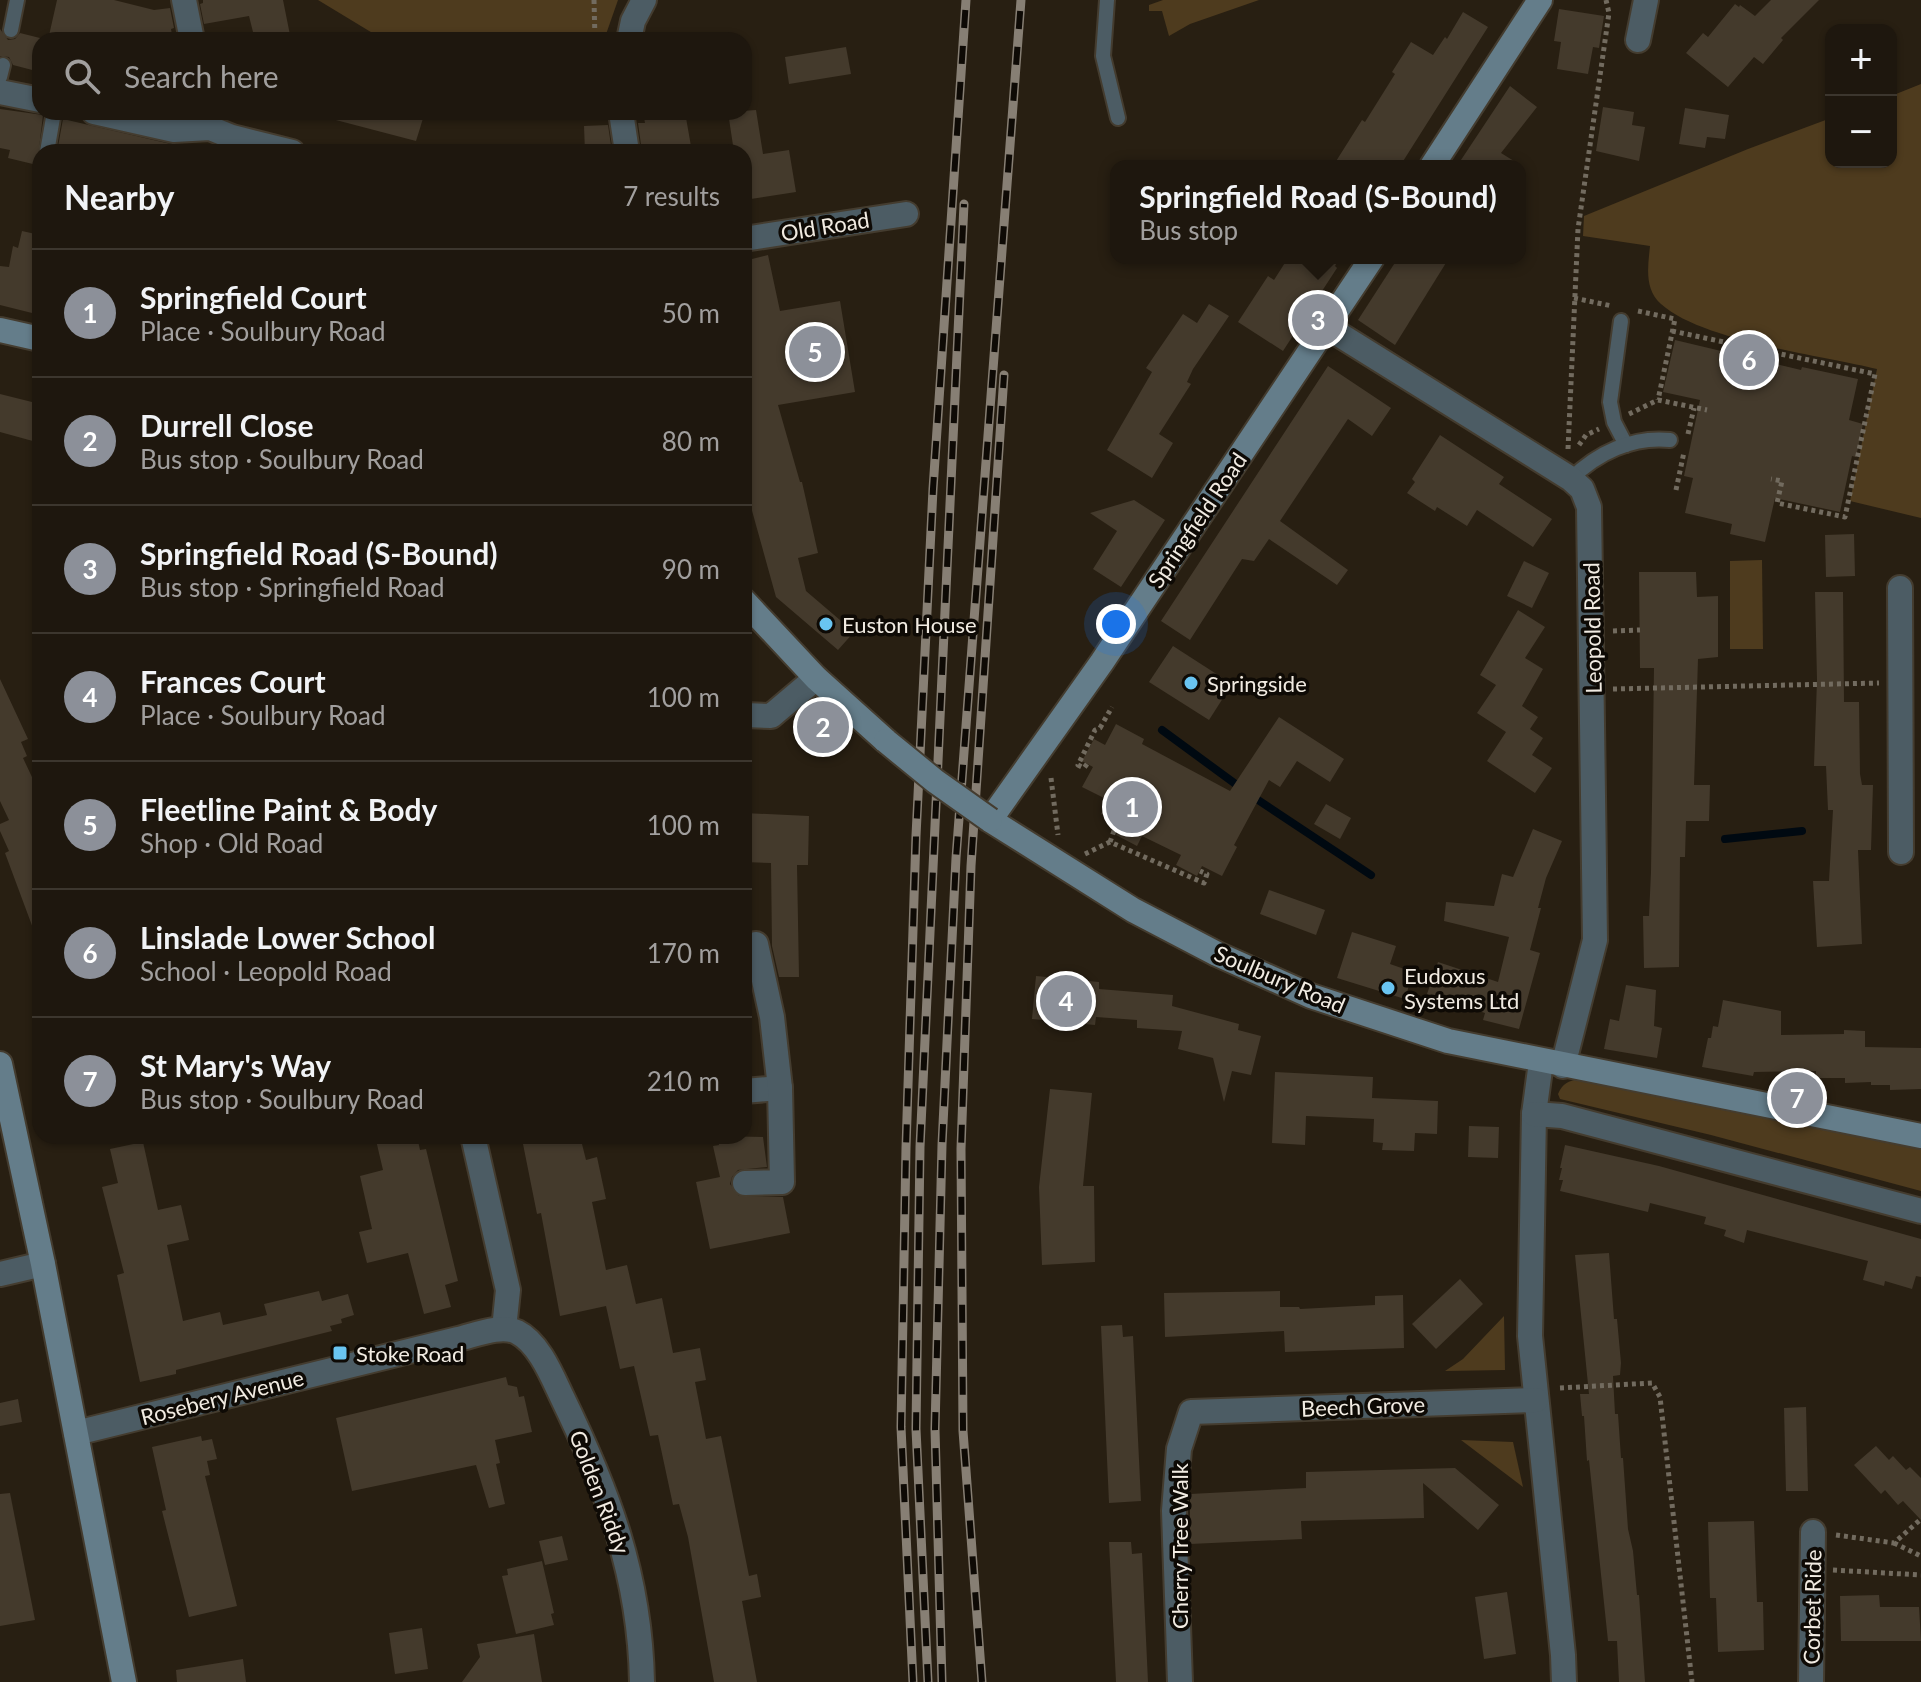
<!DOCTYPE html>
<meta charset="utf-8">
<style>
:root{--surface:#1e170e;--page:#2b241c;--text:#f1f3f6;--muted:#a19f9e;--line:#3c362e;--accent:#8c9099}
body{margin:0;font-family:Lato,sans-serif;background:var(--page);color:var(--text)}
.controls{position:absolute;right:24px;top:24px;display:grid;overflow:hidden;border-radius:16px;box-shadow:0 2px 6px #0004}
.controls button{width:72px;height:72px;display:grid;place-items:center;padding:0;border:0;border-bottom:2px solid var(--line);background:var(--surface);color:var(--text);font:40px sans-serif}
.you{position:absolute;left:1116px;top:624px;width:28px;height:28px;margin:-20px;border:6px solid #fff;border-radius:50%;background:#1a73e8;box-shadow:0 0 0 12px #1a73e833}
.badge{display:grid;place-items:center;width:52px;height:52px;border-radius:50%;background:var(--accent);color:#fff;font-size:26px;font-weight:700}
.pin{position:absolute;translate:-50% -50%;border:4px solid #fff;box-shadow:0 2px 8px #0006}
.popup{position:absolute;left:1110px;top:160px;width:416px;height:104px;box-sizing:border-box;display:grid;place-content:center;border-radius:16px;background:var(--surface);filter:drop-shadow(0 2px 6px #0005);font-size:26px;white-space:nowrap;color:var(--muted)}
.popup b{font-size:30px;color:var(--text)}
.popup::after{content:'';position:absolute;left:50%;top:100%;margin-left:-16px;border:16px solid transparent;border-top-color:var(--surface)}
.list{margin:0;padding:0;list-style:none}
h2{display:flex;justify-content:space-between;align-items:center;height:104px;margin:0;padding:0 32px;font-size:34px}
h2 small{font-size:26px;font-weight:400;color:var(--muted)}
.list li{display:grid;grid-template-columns:52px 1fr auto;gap:24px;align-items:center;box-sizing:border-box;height:128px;padding:0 32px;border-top:2px solid var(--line)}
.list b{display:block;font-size:30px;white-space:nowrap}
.list p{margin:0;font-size:26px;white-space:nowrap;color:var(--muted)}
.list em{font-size:26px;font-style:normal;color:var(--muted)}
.icon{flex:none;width:44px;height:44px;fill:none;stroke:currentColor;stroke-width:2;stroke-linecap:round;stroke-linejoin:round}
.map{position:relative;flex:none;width:1921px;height:1682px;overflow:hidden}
.search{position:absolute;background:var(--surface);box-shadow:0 2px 6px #0004;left:32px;top:32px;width:720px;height:88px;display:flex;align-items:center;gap:20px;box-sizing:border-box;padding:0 28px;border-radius:24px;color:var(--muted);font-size:30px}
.panel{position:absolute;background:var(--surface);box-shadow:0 2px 6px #0004;left:32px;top:144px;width:720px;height:1000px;border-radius:24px}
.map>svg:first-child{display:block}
.green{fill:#4e3b1e}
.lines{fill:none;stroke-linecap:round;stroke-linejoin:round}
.stream{stroke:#000911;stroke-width:8}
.building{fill:#443a2c}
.lane-casing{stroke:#443c2f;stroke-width:18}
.street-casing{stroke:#443c2f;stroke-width:28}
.secondary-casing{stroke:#443c2f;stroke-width:28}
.path{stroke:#726b5f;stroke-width:5;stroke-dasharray:4 4;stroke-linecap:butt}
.lane{stroke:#4c5c64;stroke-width:14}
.street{stroke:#4c5c64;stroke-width:24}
.secondary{stroke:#647d8a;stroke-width:24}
.rail-casing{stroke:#877f74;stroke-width:9}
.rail{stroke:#0e0a05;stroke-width:6;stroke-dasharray:18;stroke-linecap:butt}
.secondary-bridge-casing{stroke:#443c2f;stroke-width:28;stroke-linecap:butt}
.secondary-bridge{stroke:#647d8a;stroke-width:24}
.poi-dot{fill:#69c4f1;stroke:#0e0a05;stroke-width:3}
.labels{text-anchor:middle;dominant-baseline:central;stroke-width:7;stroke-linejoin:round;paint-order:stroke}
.street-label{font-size:22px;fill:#f1ebe2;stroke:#0e0a05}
.poi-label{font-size:22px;fill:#f1ebe2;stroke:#0e0a05;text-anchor:start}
</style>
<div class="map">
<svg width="1921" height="1682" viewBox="0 0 1921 1682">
<rect width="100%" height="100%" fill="#281f12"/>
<g class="green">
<polygon points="318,0 618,0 604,40 384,40"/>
<polygon points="1163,0 1259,0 1190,24 1169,36 1162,11 1149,11 1149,5"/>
<path d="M1921,84v434l-71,-17 27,-132c-56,-14 -175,-28 -216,-65 -17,-15 -13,-38 -11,-58l-67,-10 1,-20 164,-67 83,-31v44h60v-66z"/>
<polygon points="1762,560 1763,649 1730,649 1730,561"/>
<path d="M1579,1079l342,67v45l-210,-56 -151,-36 -2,-5c5,-11 10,-13 21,-15z"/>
<polygon points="1504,1316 1505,1370 1445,1371 1463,1359"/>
<polygon points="1461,1440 1513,1442 1523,1487"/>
</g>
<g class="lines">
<g class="stream">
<polyline points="1162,730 1241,788"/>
<polyline points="1252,796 1371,875"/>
<polyline points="1725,839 1802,831"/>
</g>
</g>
<g class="building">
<polygon points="57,0 114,0 154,10 170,8 174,28 171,29 173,40 48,40"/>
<polygon points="203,0 283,0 290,35 255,40 249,16 204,24 200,4 203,3"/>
<polygon points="1771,0 1819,0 1781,38 1783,40 1763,64 1754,57 1728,87 1686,53 1703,33 1708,37 1735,4 1739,7 1740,5 1755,16"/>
<polygon points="1559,9 1604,16 1599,48 1593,47 1588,74 1557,69 1561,42 1554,41"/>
<polygon points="1463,12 1488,27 1400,166 1333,166 1362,120 1365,122 1395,74 1392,72 1411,42 1433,55 1445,37 1447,39"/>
<polygon points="0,29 8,40 15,39 20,33 40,38 40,72 13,65 9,57 0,56"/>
<polygon points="846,47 851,74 789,84 785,57"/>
<polygon points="1510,86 1537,107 1501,153 1522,166 1457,166"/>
<polygon points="1603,107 1634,112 1632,125 1645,127 1639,161 1596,151"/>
<polygon points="1685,108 1729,115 1725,139 1707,137 1705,148 1679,144"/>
<polygon points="0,109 43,115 37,165 8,158 10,150 0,148"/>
<polygon points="756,110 763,154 789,150 796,192 744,200 744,152 734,152 728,112"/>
<polygon points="333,112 425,112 416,141 332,119"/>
<polygon points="643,112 685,112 692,152 642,152 638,123 645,123"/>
<polygon points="63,119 175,145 174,152 57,152"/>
<polygon points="608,125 612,152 585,152 584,126"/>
<polygon points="22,231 40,235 40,315 0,305 0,266 9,267 13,246 18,248"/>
<polygon points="768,255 780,311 840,301 855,392 778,405 800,482 802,482 818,553 798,558 806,591 854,632 838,650 776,597 744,482 744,261"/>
<polygon points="1288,258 1340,258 1335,266 1337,268 1283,351 1238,322 1268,276 1274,280"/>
<polygon points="1398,258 1449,258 1395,345 1358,320"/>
<polygon points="1209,304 1229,316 1193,369 1187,382 1191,384 1159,434 1173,443 1152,478 1107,450 1152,372 1146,368 1183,314 1197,323"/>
<polygon points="1675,340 1801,370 1802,367 1858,379 1849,420 1863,424 1856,457 1852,456 1840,512 1775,498 1765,542 1730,534 1732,524 1685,513 1693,478 1684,476 1700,400 1663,392"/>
<polygon points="1328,366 1391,408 1372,436 1348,419 1280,521 1348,570 1337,585 1269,539 1254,561 1242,559 1190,640 1161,621"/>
<polygon points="0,394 40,404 40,443 0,432"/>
<polygon points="1440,435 1504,477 1499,484 1552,519 1533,547 1477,510 1467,526 1437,507 1435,511 1407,493 1415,482 1412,479"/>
<polygon points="1134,500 1165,520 1121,587 1093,569 1117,531 1090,513"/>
<polygon points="1854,534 1855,576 1826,577 1825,535"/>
<polygon points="1524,561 1549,573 1532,608 1507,596"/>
<polygon points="1639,572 1696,572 1697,597 1718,596 1718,657 1698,659 1694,785 1710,785 1709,821 1686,821 1685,857 1680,857 1679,967 1644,968 1643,916 1649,916 1651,872 1654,668 1640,668"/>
<polygon points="1815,592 1843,592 1844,702 1859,702 1860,774 1862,785 1873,785 1871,850 1858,850 1862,944 1817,947 1813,881 1829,881 1833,810 1828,810 1826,766 1814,766 1817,680"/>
<polygon points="1518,610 1545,627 1525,658 1543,669 1522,706 1538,717 1530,729 1543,738 1532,755 1552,768 1535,793 1487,761 1506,732 1477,713 1496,685 1480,675"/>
<polygon points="1173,646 1232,684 1209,720 1149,682"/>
<polygon points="0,679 28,739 21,742 27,756 23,758 40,794 40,939 37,939 5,853 9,851 0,831 0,824 9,820 0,801"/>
<polygon points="1279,717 1344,759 1330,782 1297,761 1280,787 1269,780 1234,845 1237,847 1222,876 1202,866 1197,876 1176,865 1181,855 1142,836 1137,846 1116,835 1121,825 1101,814 1108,800 1082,787 1093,767 1082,761 1094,739 1105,745 1116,724 1144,739 1142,744 1230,791"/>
<polygon points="1326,804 1351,818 1340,839 1314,824"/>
<polygon points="744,813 809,816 808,865 797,865 799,977 779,977 772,946 771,863 744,862"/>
<polygon points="1533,829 1562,841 1546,878 1538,908 1541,908 1530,950 1540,953 1519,1029 1483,1020 1485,1013 1427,994 1438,962 1498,982 1509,937 1444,921 1446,902 1494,906 1502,874 1513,877"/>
<polygon points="1269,890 1325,910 1316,935 1260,914"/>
<polygon points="1352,932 1396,946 1390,964 1413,972 1405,999 1337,978"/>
<polygon points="1036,976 1099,982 1099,989 1173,995 1172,1006 1239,1024 1238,1030 1261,1036 1251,1075 1232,1071 1224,1102 1213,1058 1178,1049 1182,1031 1137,1028 1137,1020 1096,1017 1095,1025 1032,1019"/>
<polygon points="1626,985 1656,990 1654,1026 1662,1028 1657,1058 1604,1049 1610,1019 1619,1021"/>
<polygon points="1723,1000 1781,1011 1781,1035 1844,1034 1844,1030 1865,1031 1865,1047 1921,1048 1921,1089 1890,1090 1890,1085 1871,1085 1871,1082 1845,1083 1845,1078 1816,1078 1816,1071 1754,1072 1753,1076 1702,1067 1708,1038 1711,1038 1713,1026 1718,1027"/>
<polygon points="1275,1072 1373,1077 1372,1098 1438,1101 1437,1134 1415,1133 1414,1151 1382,1150 1383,1143 1373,1142 1374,1119 1306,1116 1305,1145 1272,1143"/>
<polygon points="1050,1089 1092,1093 1083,1186 1094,1186 1095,1262 1042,1265 1039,1187"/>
<polygon points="1469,1126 1499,1127 1498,1158 1468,1157"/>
<polygon points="375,1136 417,1136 420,1150 426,1149 458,1281 445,1285 451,1307 424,1314 408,1253 367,1263 359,1232 372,1229 360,1176 383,1170"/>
<polygon points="535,1136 580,1136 586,1160 597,1157 606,1199 592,1202 606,1270 627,1265 636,1304 662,1298 673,1353 700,1348 706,1380 695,1382 706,1439 721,1436 749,1576 757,1574 761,1597 742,1601 757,1682 714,1682 688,1537 679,1504 673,1505 658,1435 650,1436 634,1366 620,1369 606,1306 560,1316 541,1213 537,1214 522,1139"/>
<polygon points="717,1136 763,1137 767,1167 738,1170 732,1177 730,1184 739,1196 783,1197 790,1233 710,1249 696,1182 720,1177 713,1146 719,1145"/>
<polygon points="143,1142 158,1210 181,1205 189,1240 167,1245 183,1321 220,1312 223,1325 267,1315 264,1304 319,1291 322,1301 348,1294 354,1315 341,1319 342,1323 330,1326 332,1331 176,1370 176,1374 140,1382 117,1275 124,1273 102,1187 118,1183 110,1149"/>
<polygon points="1565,1145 1659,1166 1921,1239 1921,1277 1916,1276 1912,1289 1885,1281 1884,1286 1863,1280 1868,1261 1747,1230 1744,1243 1724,1236 1726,1230 1704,1224 1706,1217 1650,1203 1648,1212 1560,1191 1563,1180 1559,1180 1562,1168 1560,1168"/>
<polygon points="1609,1253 1614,1319 1617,1319 1621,1363 1620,1375 1613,1376 1615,1414 1618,1414 1621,1458 1623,1458 1628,1529 1633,1551 1637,1595 1639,1595 1645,1682 1619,1682 1617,1641 1608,1641 1589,1460 1587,1461 1584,1416 1582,1416 1580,1394 1589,1394 1575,1255"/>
<polygon points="1460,1279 1483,1304 1436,1349 1412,1324"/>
<polygon points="1280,1291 1280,1307 1299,1307 1300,1309 1375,1305 1375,1296 1403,1295 1404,1348 1285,1352 1284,1331 1165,1337 1164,1293"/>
<polygon points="1122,1325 1123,1337 1133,1336 1141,1501 1109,1503 1101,1326"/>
<polygon points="506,1377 508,1385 517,1387 519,1397 524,1396 532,1432 495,1440 500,1463 496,1464 505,1504 489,1508 476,1465 352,1491 336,1418"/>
<polygon points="18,1399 22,1422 0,1426 0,1403"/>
<polygon points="1806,1407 1808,1491 1786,1491 1784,1408"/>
<polygon points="201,1436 202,1441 212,1439 217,1459 207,1461 210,1475 205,1476 237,1606 189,1617 162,1511 166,1510 152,1447"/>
<polygon points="1876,1446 1889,1460 1893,1456 1906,1470 1910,1467 1921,1478 1921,1520 1903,1501 1898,1505 1885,1490 1881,1494 1854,1465"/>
<polygon points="1455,1468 1499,1505 1478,1530 1423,1483 1424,1518 1301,1521 1302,1539 1190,1544 1190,1494 1306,1488 1306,1472"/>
<polygon points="10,1493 35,1620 0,1626 0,1494"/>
<polygon points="1754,1521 1757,1602 1763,1602 1764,1650 1718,1652 1716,1598 1710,1598 1708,1522"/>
<polygon points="562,1536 568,1560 545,1565 539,1541"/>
<polygon points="1109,1542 1131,1542 1132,1554 1142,1553 1148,1682 1116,1682"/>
<polygon points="542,1561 554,1613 551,1614 554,1625 516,1634 502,1576 508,1575 507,1569"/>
<polygon points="1507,1592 1516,1654 1484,1659 1475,1597"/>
<polygon points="1879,1595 1880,1607 1919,1607 1921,1641 1841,1641 1840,1596"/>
<polygon points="422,1628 428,1669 395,1674 389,1633"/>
<polygon points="534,1634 542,1682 462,1682 480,1657 477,1644"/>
<polygon points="243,1659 246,1682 177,1682 176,1670"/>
</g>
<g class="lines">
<defs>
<g id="lane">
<polyline points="1107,0 1103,56 1118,118"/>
<polyline points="11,30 17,0"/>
<polyline points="0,77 3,65"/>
<polyline points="47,152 54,112"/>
<polyline points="1621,321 1610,402 1614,422 1626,445"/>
<path d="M1571,479c26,-26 62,-43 99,-39"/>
</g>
<g id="street">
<polyline points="184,0 192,40"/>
<polyline points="629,40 633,21 644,0"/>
<polyline points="1638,40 1646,0"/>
<polyline points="0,92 40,100"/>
<polyline points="94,112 174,130 210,128 232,137 292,152"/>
<polyline points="621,112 627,152"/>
<polyline points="744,239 906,214"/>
<polyline points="1327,327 1571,479 1582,489 1589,507 1595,940 1563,1066"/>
<polyline points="1900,588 1901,852"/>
<polyline points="744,715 771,716 816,678"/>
<polyline points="1541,1062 1534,1114 1530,1336 1563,1655 1564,1682"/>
<polyline points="744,1091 780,1088"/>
<polyline points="1534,1114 1562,1116 1921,1211"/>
<polyline points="473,1136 508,1290 504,1329"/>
<polyline points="745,1183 782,1182 780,1088 772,1017 756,944"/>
<polyline points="0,1274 43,1264"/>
<path d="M76,1433l382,-94c17,-4 43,-15 59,-7 22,11 35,44 45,65 46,95 78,178 80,285"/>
<polyline points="1180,1682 1174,1511 1179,1449 1191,1412 1536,1400"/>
<polyline points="1811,1682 1813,1532"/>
</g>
<g id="secondary">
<polyline points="1432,166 1540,0"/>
<polyline points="1372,258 1102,662 990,820 1133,910 1217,954 1311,996 1448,1041 1921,1136"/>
<polyline points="0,330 40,339"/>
<polyline points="744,601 816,678 886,741"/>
<polyline points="0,1064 43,1264 124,1682"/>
</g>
</defs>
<use href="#lane" class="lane-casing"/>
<use href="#street" class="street-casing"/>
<use href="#secondary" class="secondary-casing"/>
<g class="path">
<polyline points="594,0 595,40"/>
<polyline points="1574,298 1612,306"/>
<polyline points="1638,311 1675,319 1658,400"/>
<polyline points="1672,331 1875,374 1845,517 1777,503 1782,481 1771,479"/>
<polyline points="1629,414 1658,400 1707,410"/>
<polyline points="1688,434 1694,408"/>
<polyline points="1579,445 1586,435 1599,429"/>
<polyline points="1568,449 1578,229 1609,13 1606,0"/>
<polyline points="1676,490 1684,452"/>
<polyline points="1613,631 1640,630"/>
<polyline points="1613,689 1879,683"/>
<polyline points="1087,764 1084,768 1078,765 1095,730 1100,728 1112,707"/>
<polyline points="1051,778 1058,835"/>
<polyline points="1110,842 1115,828 1119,830"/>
<polyline points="1085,854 1110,842 1204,883 1207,874 1200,871"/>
<polyline points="1560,1388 1652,1383 1660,1397 1692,1682"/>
<polyline points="1836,1535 1894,1543 1921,1519"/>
<polyline points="1894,1543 1921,1556"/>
<polyline points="1833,1570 1921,1575"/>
</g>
<use href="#lane" class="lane"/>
<use href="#street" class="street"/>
<use href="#secondary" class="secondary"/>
<defs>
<g id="rail">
<polyline points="913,1682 901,1427 906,1148 916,836 933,489 966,0"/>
<polyline points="928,1682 916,1429 920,1147 964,204"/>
<polyline points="942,1682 935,1429 942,1145 956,858 1021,0"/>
<polyline points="982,1682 963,1431 961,1149 971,866 1004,375"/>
</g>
</defs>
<use href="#rail" class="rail-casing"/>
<use href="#rail" class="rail"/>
<defs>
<polyline id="secondary-bridge" points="886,741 935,781 990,820"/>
</defs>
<use href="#secondary-bridge" class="secondary-bridge-casing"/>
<use href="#secondary-bridge" class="secondary-bridge"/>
</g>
<g class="poi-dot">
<circle cx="826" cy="624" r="8"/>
<circle cx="1191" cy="683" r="8"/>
<circle cx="1388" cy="988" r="8"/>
<rect x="332" y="1345" width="16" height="16" rx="4"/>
</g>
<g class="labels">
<g class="street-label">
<text transform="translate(825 226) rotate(-9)">Old Road</text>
<text transform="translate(1197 520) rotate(-56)">Springfield Road</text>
<text transform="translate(1592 628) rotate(-91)">Leopold Road</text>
<text transform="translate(1280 979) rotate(23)">Soulbury Road</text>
<text transform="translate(222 1397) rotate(-14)">Rosebery Avenue</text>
<text transform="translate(1363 1406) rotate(-2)">Beech Grove</text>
<text transform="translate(600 1492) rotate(69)">Golden Riddy</text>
<text transform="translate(1179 1546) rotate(-90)">Cherry Tree Walk</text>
<text transform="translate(1812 1607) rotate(-89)">Corbet Ride</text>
</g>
<g class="poi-label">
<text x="842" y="624">Euston House</text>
<text x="1207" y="683">Springside</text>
<text x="1404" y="975">Eudoxus<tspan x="1404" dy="25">Systems Ltd</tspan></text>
<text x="356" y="1353">Stoke Road</text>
</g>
</g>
</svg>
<div class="controls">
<button>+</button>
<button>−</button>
</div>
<div class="you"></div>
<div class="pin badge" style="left:1132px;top:807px">1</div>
<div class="pin badge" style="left:823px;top:727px">2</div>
<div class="pin badge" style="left:1318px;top:320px">3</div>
<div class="popup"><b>Springfield Road (S-Bound)</b>Bus stop</div>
<div class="pin badge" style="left:1066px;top:1001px">4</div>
<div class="pin badge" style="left:815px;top:352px">5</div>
<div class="pin badge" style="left:1749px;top:360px">6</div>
<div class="pin badge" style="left:1797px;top:1098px">7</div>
<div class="search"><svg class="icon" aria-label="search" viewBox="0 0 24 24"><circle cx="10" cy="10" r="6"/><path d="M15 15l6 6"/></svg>Search here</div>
<section class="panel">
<h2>Nearby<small>7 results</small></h2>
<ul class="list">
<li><span class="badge">1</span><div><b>Springfield Court</b><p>Place · Soulbury Road</p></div><em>50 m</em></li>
<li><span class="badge">2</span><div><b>Durrell Close</b><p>Bus stop · Soulbury Road</p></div><em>80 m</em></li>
<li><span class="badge">3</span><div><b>Springfield Road (S-Bound)</b><p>Bus stop · Springfield Road</p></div><em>90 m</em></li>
<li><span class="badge">4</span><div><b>Frances Court</b><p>Place · Soulbury Road</p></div><em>100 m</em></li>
<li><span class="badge">5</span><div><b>Fleetline Paint &amp; Body</b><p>Shop · Old Road</p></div><em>100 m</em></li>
<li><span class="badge">6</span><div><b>Linslade Lower School</b><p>School · Leopold Road</p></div><em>170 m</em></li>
<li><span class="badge">7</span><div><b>St Mary's Way</b><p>Bus stop · Soulbury Road</p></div><em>210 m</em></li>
</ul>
</section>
</div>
